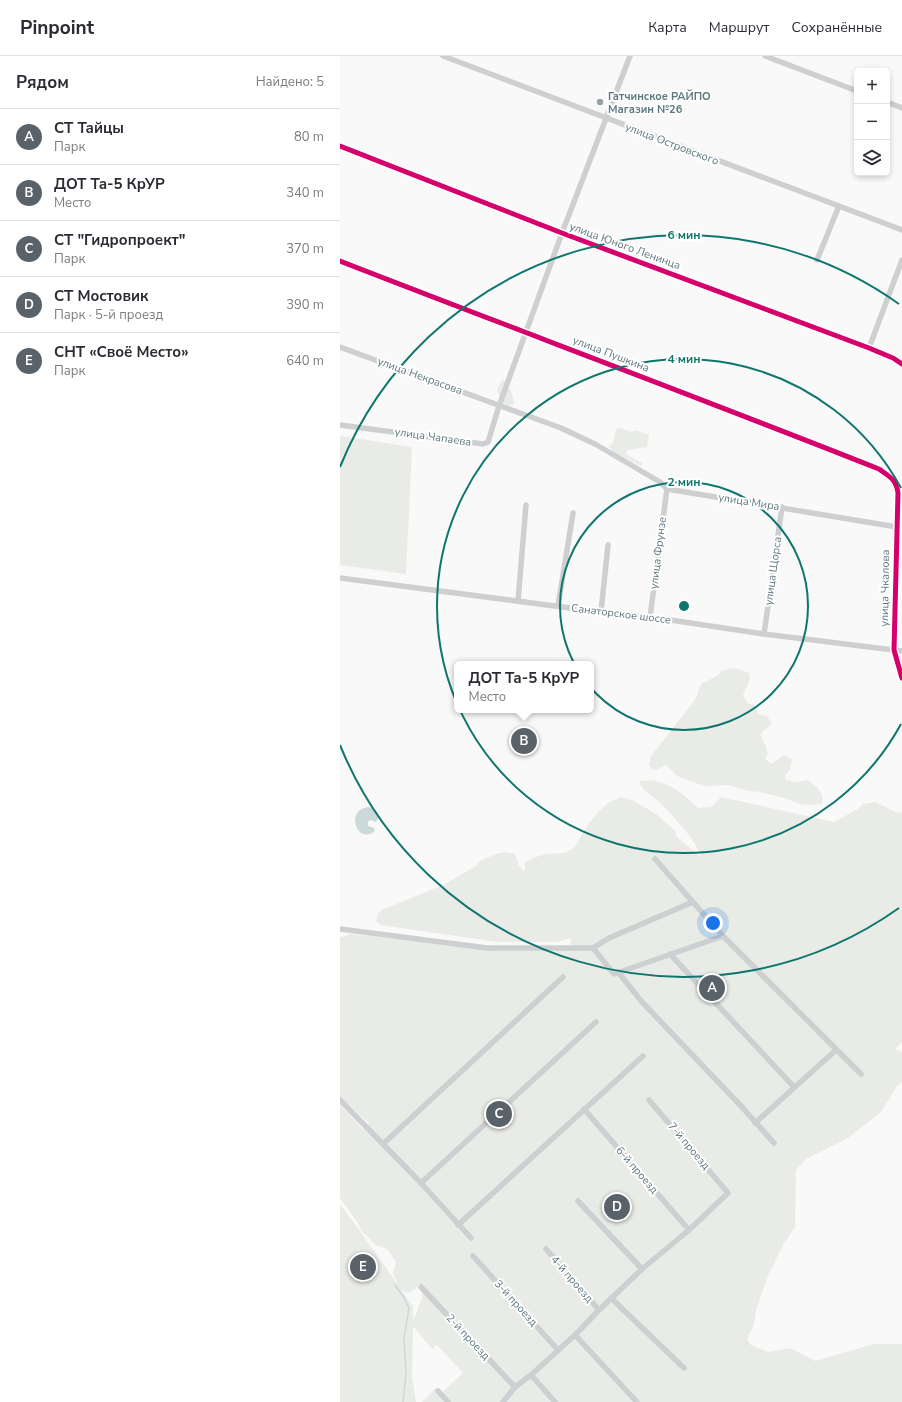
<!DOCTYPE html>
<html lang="ru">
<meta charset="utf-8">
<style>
:root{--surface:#fff;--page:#f7f7f7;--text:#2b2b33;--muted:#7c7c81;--line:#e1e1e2;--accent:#5a6269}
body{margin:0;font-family:"Nunito Sans",sans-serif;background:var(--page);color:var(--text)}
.controls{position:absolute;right:12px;top:12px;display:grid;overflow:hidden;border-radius:6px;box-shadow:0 2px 6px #0003}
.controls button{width:36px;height:36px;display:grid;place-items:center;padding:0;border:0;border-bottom:1px solid var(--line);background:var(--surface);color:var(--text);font:20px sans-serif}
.you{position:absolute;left:373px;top:867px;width:14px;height:14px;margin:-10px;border:3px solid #fff;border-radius:50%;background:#1a73e8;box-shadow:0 0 0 6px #1a73e833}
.badge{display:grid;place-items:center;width:26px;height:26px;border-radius:50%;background:var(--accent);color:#fff;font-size:13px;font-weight:700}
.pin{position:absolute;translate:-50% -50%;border:2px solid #fff;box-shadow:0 1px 4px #0006}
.popup{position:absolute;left:114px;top:605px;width:140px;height:52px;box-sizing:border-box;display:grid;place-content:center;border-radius:6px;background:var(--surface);filter:drop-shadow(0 1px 3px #0005);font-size:13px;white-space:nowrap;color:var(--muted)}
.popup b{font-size:15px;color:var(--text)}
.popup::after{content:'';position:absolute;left:50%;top:100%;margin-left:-8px;border:8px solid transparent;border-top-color:var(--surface)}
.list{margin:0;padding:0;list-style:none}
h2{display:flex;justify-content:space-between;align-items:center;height:52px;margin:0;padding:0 16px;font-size:17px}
h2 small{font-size:13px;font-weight:400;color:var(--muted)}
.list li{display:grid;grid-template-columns:26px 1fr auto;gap:12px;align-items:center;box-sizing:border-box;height:56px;padding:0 16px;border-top:1px solid var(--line)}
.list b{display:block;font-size:15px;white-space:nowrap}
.list p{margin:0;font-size:13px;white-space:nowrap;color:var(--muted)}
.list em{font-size:13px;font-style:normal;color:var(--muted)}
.icon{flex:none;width:22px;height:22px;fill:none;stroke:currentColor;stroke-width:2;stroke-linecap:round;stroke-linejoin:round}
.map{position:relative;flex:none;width:562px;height:1346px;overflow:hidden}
header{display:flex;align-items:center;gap:24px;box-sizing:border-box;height:56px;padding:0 20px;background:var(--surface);border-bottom:1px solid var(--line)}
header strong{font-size:19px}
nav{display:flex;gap:22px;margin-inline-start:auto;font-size:14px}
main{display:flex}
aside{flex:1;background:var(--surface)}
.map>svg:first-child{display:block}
.green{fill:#e9ebe6;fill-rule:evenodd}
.water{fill:#ccd9da}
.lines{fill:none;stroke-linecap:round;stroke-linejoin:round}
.stream{stroke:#ccd9da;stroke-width:1.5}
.street{stroke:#cdcfd0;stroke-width:5.5}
.cycleway-casing{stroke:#fff;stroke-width:8}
.cycleway{stroke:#d6006c;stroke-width:5}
.ring{fill:none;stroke:#0f766e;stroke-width:2}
.poi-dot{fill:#94a5aa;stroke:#fff;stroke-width:1.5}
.labels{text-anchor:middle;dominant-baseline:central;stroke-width:4;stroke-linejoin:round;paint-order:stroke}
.poi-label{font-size:11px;font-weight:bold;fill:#5e7880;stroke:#fff;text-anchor:start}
.street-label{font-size:11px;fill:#5e7880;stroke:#fff}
.centre{fill:#0f766e;stroke:#fff;stroke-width:2}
.ring-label{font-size:12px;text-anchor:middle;font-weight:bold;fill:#0f766e;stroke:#fff;stroke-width:4;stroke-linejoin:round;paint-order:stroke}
</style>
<header>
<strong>Pinpoint</strong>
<nav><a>Карта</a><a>Маршрут</a><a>Сохранённые</a></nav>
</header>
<main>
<aside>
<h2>Рядом<small>Найдено: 5</small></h2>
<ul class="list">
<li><span class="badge">A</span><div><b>СТ Тайцы</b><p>Парк</p></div><em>80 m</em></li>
<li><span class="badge">B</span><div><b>ДОТ Та-5 КрУР</b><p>Место</p></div><em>340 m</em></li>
<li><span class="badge">C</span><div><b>СТ &quot;Гидропроект&quot;</b><p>Парк</p></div><em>370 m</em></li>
<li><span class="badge">D</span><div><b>СТ Мостовик</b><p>Парк · 5-й проезд</p></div><em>390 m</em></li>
<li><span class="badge">E</span><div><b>СНТ «Своё Место»</b><p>Парк</p></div><em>640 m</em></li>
</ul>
</aside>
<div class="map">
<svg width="562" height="1346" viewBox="0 0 562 1346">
<rect width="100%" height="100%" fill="#f9f9f9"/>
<g class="green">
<path d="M164,324c6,8 9,13 10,24l-5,2 -6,-3 -6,-13 4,-9z"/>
<path d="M277,372h4l11,4 3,-2 14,5 -2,12 -19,3 -2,4 17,10 -2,2 -28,-14 -4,-6c8,-4 4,-11 8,-18z"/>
<polygon points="0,380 72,391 66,518 0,509"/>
<polygon points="391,612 399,613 409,617 410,623 403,639 407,647 414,649 419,658 426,660 432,666 430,670 423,675 421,679 428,697 425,703 431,708 444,699 452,703 450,714 445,719 446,724 456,726 468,724 477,731 483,741 482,748 471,749 460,748 444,742 420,736 409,735 389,729 365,730 350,725 337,720 326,709 316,714 311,713 309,708 311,700 355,644 361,628 379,619 381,615"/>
<path d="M312,724c23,6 29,12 46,28l13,-1 10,-10 113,25 24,-13 5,-5 12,-2 23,11 4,-1v230l-7,7 7,3v30l-5,4 -16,26 -33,26 -42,21 -10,11 -1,57 -12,18 -15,31 -12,34 -2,14 -7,15 4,6 17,7 22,-4 25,13 59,-17h28v58h-480l14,-14 6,4 21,-19 -26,-28 -5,4 -19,-23 -1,51 4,25h-76v-198l17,23 42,59 -6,-13 3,-11 -9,-13 -12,-4 -8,-9 -4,-3 -6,-11 -17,-24v-93l24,25 5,-7 -29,-26v-159l11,-4 137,16 61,1 21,-2 1,-11 -14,4h-60l-116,-17 -5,-4 2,-7 4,-4 63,-26 31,-18 4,-5 16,-7 9,-2 10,2 4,12 6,6v-10l11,-5 11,-3 18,-1 9,-5 15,-25 12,-14 9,-7 11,-5 13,4 22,13 19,17 2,6 25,21c-8,-21 -26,-39 -42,-55 -7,-7 -18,-12 -21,-22zM78,1228l5,11 -10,26v-14l-12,-18 6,4 9,-4z"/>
</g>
<path class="water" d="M29,751c5,2 9,4 10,10l-3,5 -6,-2 -2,2v4l6,2 1,3c-18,15 -31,-22 -6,-24z"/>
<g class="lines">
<polyline class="stream" points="55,1229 63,1240 69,1252 64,1282 66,1317 63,1346"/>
<g class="street">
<polyline points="103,0 562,174"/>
<polyline points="425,0 517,35"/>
<polyline points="547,46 562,52"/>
<polyline points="0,90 222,177 529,292 553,302 562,308"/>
<polyline points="477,204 499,150"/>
<path d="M0,205c180,70 360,137 539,208 11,8 17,10 19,24l-4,157 8,28"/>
<polyline points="0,291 221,372 255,388 320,426 327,433 557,471"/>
<polyline points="529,292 562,204"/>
<polyline points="0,369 143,388 148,386 159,350 222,177 290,0"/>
<polyline points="0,522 261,556 310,561 424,578 562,595"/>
<polyline points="178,545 186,449"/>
<polyline points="218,550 233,457"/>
<polyline points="261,556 268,489"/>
<polyline points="310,561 327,433"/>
<polyline points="424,578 442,451"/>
<polyline points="315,803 383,880 521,1018"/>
<polyline points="0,873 147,892 253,892 269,882 353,846"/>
<polyline points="253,892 274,918 383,880"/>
<polyline points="330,898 454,1031"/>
<polyline points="278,916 302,946 402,1051 434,1087"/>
<polyline points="0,1044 81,1127 131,1182"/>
<polyline points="244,1053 349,1174"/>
<polyline points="415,1067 496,994"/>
<polyline points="43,1088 223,921"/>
<polyline points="81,1127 256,966"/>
<polyline points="238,1145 302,1213"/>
<polyline points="118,1169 303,1000"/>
<polyline points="206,1193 259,1254"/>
<polyline points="133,1200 218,1294"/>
<polyline points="81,1231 175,1331"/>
<polyline points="271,1242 344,1312"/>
<polyline points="235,1279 297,1346"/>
<polyline points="191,1319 215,1346"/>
<polyline points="98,1335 108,1346"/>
<polyline points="163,1346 175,1331 191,1319 235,1279 259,1254 302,1213 349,1174 388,1137 309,1044"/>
</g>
<defs>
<g id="cycleway">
<polyline points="0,90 222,177 529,292 553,302 562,308"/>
<path d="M0,205c180,70 360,137 539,208 11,8 17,10 19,24l-4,157 8,28"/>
</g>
</defs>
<use href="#cycleway" class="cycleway-casing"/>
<use href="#cycleway" class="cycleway"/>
</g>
<g class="ring">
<circle cx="344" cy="550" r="124"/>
<path d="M561 668A247 247 0 1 1 561 432"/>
<path d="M559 852A371 371 0 0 1 0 689M0 411A371 371 0 0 1 559 248"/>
</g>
<circle class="poi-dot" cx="260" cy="46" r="4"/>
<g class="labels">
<g class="poi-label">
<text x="268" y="40">Гатчинское РАЙПО<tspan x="268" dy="13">Магазин №26</tspan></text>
</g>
<g class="street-label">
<text transform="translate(332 88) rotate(21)">улица Островского</text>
<text transform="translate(285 190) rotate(20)">улица Юного Ленинца</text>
<text transform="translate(271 298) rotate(21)">улица Пушкина</text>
<text transform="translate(80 320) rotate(20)">улица Некрасова</text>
<text transform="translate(93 381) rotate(8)">улица Чапаева</text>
<text transform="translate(409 446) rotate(9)">улица Мира</text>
<text transform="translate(318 497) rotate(-83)">улица Фрунзе</text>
<text transform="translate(433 515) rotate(-82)">улица Щорса</text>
<text transform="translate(545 532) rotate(-89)">улица Чкалова</text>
<text transform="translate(281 558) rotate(7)">Санаторское шоссе</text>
<text transform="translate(349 1090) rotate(50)">7-й проезд</text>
<text transform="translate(297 1114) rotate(49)">6-й проезд</text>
<text transform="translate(232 1223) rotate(49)">4-й проезд</text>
<text transform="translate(176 1247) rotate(48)">3-й проезд</text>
<text transform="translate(128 1281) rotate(47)">2-й проезд</text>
</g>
</g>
<circle cx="344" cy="550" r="6" class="centre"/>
<g class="ring-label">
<text x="344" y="183">6 мин</text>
<text x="344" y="307">4 мин</text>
<text x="344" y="430">2 мин</text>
</g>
</svg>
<div class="controls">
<button>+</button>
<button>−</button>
<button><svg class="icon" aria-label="layers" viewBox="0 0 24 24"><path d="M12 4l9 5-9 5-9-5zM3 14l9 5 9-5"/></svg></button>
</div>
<div class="you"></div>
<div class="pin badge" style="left:372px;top:932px">A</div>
<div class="pin badge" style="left:184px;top:685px">B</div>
<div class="popup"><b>ДОТ Та-5 КрУР</b>Место</div>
<div class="pin badge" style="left:159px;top:1058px">C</div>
<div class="pin badge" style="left:277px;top:1151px">D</div>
<div class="pin badge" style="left:23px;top:1211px">E</div>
</div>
</main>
